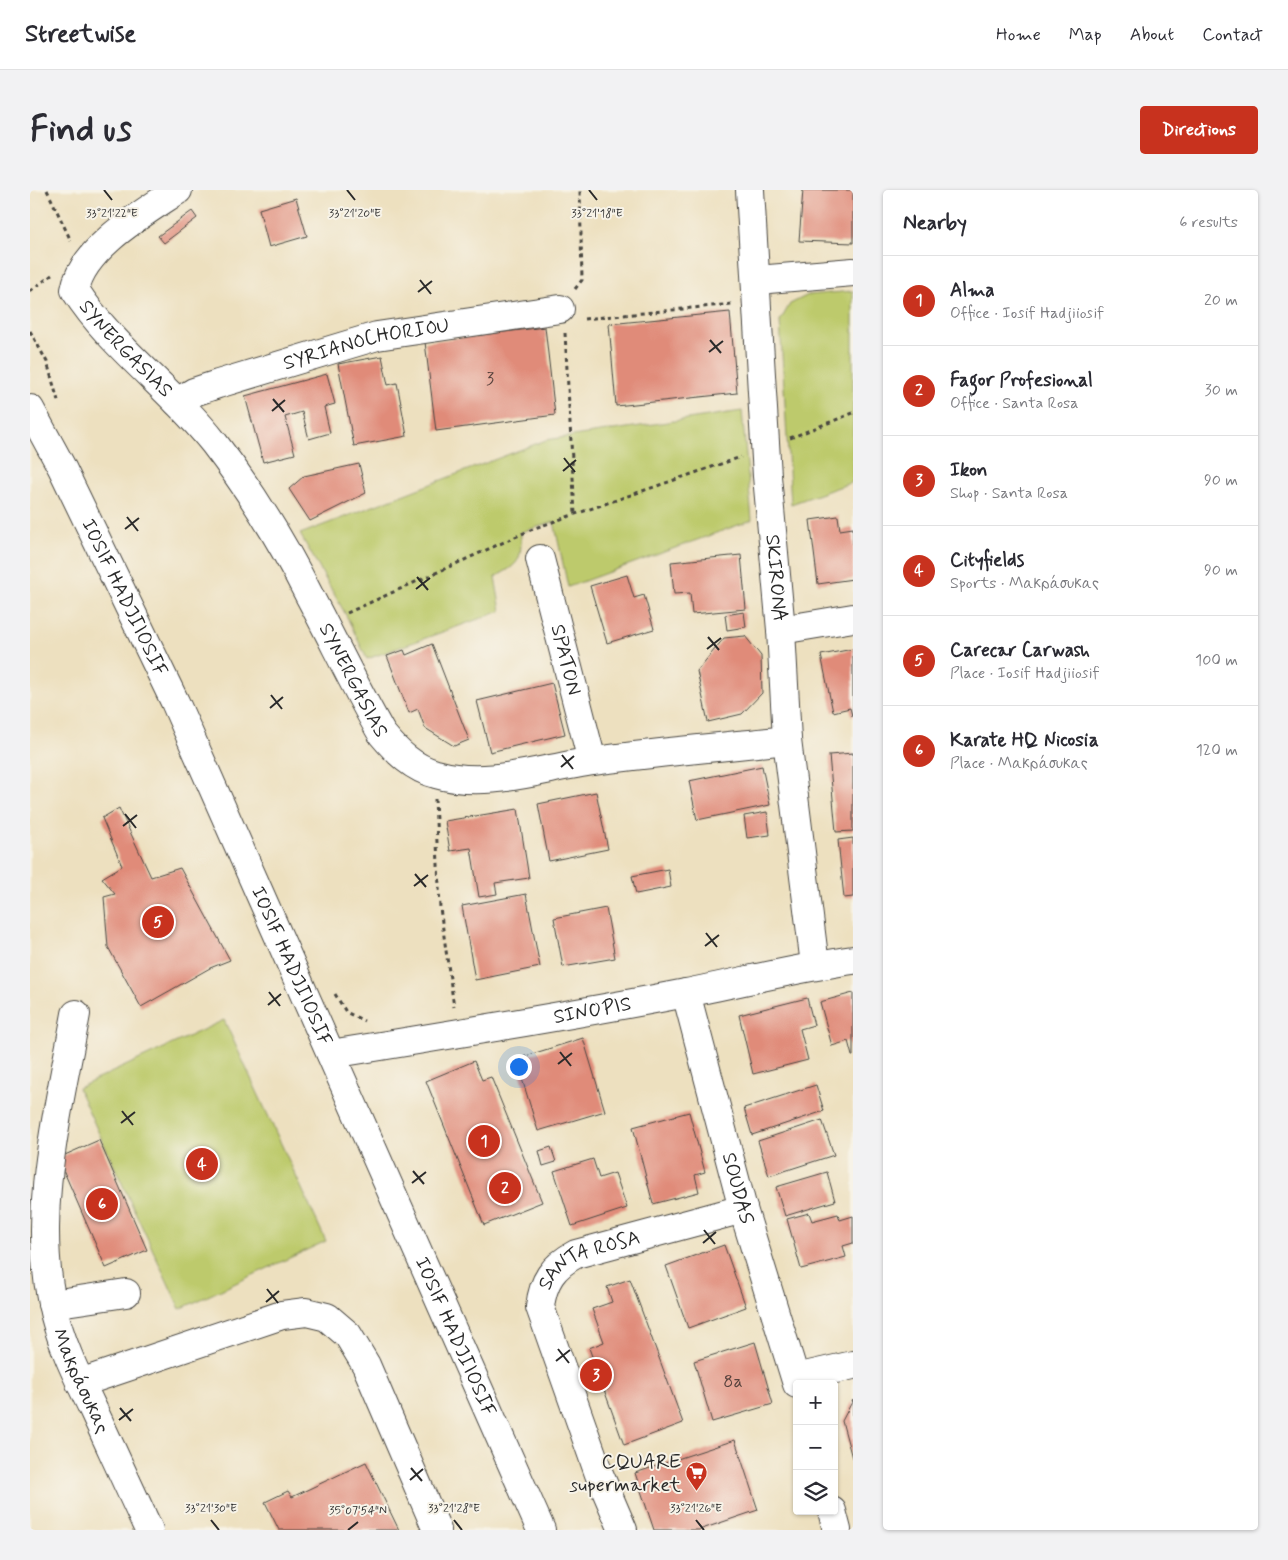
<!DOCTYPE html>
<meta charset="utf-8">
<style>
:root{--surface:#fff;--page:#f2f2f3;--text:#2b2b33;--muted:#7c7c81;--line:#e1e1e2;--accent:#c8321e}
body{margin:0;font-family:Mynerve,sans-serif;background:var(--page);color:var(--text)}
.controls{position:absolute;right:15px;bottom:15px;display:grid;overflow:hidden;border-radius:5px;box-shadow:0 1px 4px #0004}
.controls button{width:45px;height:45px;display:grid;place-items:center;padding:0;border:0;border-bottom:1px solid var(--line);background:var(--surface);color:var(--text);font:25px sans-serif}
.you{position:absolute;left:488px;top:876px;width:18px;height:18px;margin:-12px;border:4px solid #fff;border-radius:50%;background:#1a73e8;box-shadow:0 0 0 8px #1a73e833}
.badge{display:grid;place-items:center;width:32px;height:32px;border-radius:50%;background:var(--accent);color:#fff;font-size:16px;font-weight:700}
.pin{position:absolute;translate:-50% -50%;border:2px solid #fff;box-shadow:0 1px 5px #0006}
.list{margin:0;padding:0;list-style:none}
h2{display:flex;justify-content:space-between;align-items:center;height:65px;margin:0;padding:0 20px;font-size:21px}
h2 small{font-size:16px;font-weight:400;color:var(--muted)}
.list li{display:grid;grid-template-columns:32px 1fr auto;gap:15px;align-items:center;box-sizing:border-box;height:90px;padding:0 20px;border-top:1px solid var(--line)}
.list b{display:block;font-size:19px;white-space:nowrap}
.list p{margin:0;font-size:16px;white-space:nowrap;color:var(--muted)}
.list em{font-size:16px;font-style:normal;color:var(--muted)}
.icon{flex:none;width:28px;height:28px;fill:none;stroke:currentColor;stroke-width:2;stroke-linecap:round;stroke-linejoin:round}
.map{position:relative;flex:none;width:823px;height:1340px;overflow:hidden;border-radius:5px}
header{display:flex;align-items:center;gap:30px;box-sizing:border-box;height:70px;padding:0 25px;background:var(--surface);border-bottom:1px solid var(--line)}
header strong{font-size:24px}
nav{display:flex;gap:28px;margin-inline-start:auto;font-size:18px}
.intro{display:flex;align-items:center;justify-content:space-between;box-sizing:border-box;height:120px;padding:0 30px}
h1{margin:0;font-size:35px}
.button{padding:12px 22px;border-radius:5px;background:var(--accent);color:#fff;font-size:18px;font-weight:700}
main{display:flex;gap:30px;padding:0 30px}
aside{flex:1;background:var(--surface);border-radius:5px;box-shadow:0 1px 4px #0004}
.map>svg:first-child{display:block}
.green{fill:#bdca6c;stroke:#747a4c}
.building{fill:#e08b79}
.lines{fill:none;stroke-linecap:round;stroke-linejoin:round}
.minor-casing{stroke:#484641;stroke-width:30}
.major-casing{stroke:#484641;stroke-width:30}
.path{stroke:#484641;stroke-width:3;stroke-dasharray:4 4;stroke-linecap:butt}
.minor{stroke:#fff;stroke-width:28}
.major{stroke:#fff;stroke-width:28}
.ticks{fill:none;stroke:#2b2b2b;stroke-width:2}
.labels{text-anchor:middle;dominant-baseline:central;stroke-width:4;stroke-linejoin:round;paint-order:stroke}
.number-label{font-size:18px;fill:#58433e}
.street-label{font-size:20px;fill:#2b2b2b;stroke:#f7f3e8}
.poi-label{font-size:20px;fill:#2b2b2b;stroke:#f7f3e8;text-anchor:end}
.ticks-label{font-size:12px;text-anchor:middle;fill:#2b2b2b;stroke:#f7f3e8;stroke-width:4;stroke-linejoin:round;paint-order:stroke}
</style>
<header>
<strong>Streetwise</strong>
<nav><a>Home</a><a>Map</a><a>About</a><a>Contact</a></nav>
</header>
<div class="intro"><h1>Find us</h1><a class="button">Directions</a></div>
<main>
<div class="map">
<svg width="823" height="1340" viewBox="0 0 823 1340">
<rect width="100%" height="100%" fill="#f7f3e8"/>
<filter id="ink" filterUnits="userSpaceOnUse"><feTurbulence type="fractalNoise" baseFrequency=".02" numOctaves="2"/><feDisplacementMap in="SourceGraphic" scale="10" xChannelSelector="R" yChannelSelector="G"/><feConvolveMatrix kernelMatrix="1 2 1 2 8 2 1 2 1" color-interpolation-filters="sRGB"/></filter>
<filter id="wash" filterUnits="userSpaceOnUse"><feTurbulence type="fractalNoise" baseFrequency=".0096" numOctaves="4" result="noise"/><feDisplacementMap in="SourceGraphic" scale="20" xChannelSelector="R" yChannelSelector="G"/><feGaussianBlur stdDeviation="1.12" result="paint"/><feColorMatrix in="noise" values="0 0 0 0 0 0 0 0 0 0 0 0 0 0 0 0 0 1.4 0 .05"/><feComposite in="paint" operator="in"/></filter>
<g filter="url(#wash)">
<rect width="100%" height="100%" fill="#ede0bf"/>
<g class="green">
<polygon points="823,101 823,292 761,314 750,131 760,114 778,105"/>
<path d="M712,221l10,109 -184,67 -14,-65 -33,10c0,29 0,31 -26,45l6,34 -134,48 -21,-44 -46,-81 246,-94z"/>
<polygon points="194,830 296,1051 150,1119 48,898"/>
</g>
<g id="blocks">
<g class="building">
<polygon points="773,0 823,0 823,53 769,51"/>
<polygon points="266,8 277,46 239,57 229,19"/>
<polygon points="162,21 167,28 134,53 128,46"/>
<polygon points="700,122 707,203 586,216 579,134"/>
<polygon points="515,137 525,225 406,241 395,152"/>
<polygon points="352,166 358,195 367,193 377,246 324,256 308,174"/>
<polygon points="297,184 305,214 294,217 300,243 279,249 272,222 255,227 265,264 233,272 215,206"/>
<polygon points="329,274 336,303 280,331 259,299 274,286"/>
<polygon points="808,326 810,340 823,338 823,389 788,394 780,330"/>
<polygon points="711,365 716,419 662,424 660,403 644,404 641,372"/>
<polygon points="597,385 604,408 614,405 624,439 577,453 560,396"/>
<polygon points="714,422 716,437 697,440 695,425"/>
<polygon points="715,446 731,466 732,503 712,524 678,532 667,481 694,448"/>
<polygon points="402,454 439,550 424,556 395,538 388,519 379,523 357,466 374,460 376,465"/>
<polygon points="823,459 823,526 822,526 820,518 803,522 791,465"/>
<polygon points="522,493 535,544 460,562 447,511"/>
<polygon points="823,563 823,641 806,642 799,565"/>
<polygon points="732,576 740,615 667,630 659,591"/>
<polygon points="566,602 578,659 519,671 508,614"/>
<polygon points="89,618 121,687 150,678 200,770 180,778 111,817 78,757 74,707 85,704 72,688 92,676 72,628"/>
<polygon points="488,619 499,688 465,693 467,704 449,707 441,658 420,661 415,631"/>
<polygon points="737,622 740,645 717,648 714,626"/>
<polygon points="823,648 823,707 814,708 808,650"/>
<polygon points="638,679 641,697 606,704 602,686"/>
<polygon points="496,704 510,777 445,790 432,716"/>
<polygon points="576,718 585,768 533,777 524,728"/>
<polygon points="823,803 823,866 822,866 818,851 802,856 790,812"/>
<polygon points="777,808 784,835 770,839 778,870 723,884 709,825"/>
<polygon points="553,848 575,921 508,941 486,869"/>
<polygon points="444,871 452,890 461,887 512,1012 454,1035 396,891"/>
<polygon points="786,895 794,921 722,945 714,918"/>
<polygon points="659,922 675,982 665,985 669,1002 623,1014 603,937"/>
<polygon points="792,930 804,965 739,986 728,951"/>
<polygon points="69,950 117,1060 76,1078 28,968"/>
<polygon points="521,957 526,972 513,976 509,961"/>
<polygon points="563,969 569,988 585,983 597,1018 542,1036 524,981"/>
<polygon points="797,982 805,1011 755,1026 746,997"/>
<polygon points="779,1023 782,1031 808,1024 810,1030 823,1026 823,1053 813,1056 816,1067 771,1079 757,1029"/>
<polygon points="694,1055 716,1117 658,1138 636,1076"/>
<polygon points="600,1089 653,1233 594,1255 559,1158 574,1152 562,1119 582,1112 577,1097"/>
<polygon points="725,1152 743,1214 682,1232 664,1171"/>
<polygon points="823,1210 823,1268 822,1268 812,1231"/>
<polygon points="705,1250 728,1320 669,1340 624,1340 605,1283"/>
<polygon points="336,1272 369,1340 249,1340 235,1312 258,1301 262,1307"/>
</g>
</g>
</g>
<g filter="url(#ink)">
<use href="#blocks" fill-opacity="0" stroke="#484641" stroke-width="1"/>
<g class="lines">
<defs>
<g id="minor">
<path id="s1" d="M148,0c-33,22 -96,58 -103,100 36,57 97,99 139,153 37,48 69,100 96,154 24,45 46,92 72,137 15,18 31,34 54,40 52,15 106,-6 158,-13 64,-9 128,-14 193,-21"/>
<path id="s2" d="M720,0l17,286 14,154 6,110 28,225"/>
<polyline points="726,90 823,82"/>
<path id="s3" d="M147,212l17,-10 24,-8 159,-48 183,-27"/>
<path id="s4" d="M510,369l52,202"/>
<polyline points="751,440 823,428"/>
<path id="s5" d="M656,803l57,216 54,175"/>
<path id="s6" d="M46,824c-17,94 -44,193 -24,289 7,37 25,73 41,106 19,41 37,81 56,121"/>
<path id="s7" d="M301,864c118,-19 237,-38 355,-61 56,-11 111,-25 167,-33"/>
<polyline points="22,1114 96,1103"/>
<polyline points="766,1188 823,1175"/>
<polyline points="50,1193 252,1125 276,1122 297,1127 318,1145 336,1175 407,1340"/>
<polyline points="802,1321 807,1340"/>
<path id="s8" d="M593,1340l-24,-56 -59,-167c3,-26 13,-41 36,-53l167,-45"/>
</g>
<g id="major">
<path id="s9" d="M0,219l31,57 114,236 366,828"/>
</g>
</defs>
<use href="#minor" class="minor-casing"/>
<use href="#major" class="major-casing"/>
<g class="path">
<polyline points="17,0 41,51"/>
<polyline points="545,99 552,90 550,0"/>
<polyline points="0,101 22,85"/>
<polyline points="554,129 702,114"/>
<polyline points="0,141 17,172 29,214"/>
<polyline points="535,143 545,324"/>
<polyline points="760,248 823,223"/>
<polyline points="317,423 505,338 711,267"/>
<polyline points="405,609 410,718 424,817"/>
<polyline points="305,804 316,822 334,831"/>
</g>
<use href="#minor" class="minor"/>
<use href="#major" class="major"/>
</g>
</g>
<path class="ticks" d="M74,0l8,10M317,0l8,10M559,0l8,10M390,90l11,14M388,102l14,-11M680,150l11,13M679,162l14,-11M243,209l11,13M242,221l13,-11M534,268l11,14M533,281l13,-11M97,327l11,14M95,339l14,-11M387,387l11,13M386,399l14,-11M678,447l11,13M677,459l14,-11M241,505l11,14M240,518l13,-11M532,565l11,14M531,577l13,-11M95,624l11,14M93,636l14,-11M385,684l11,13M384,696l14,-11M676,743l11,14M675,756l14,-11M239,802l11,14M238,815l13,-11M530,862l11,14M528,874l14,-11M92,921l11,14M91,933l14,-11M383,981l11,13M382,993l14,-11M674,1040l11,14M673,1053l13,-11M237,1099l11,14M236,1112l13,-11M528,1159l11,14M526,1171l14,-11M90,1218l11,13M89,1230l14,-11M381,1278l11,13M380,1290l13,-11M181,1330l8,10M424,1330l8,10M666,1330l8,10M318,1340l10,-8"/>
<defs>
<symbol id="supermarket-pin" viewBox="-11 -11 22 30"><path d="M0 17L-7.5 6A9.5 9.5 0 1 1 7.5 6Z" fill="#c8321e" stroke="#f7f3e8"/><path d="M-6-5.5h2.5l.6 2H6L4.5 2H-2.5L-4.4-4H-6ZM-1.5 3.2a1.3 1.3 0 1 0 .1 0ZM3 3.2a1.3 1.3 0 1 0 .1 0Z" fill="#fff"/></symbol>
</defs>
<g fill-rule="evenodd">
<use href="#supermarket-pin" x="654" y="1270" width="25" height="34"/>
</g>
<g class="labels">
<g class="number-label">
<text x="460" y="189">3</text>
<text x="703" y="1192">8a</text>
</g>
<g class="street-label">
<text stroke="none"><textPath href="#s3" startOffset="199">SYRIANOCHORIOU</textPath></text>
<text stroke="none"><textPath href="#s1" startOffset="225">SYNERGASIAS</textPath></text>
<text stroke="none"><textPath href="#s2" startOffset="389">SKIRONA</textPath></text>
<text stroke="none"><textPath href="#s9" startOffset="211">IOSIF HADJIIOSIF</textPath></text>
<text stroke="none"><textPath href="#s4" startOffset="104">SPATON</textPath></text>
<text stroke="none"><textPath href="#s1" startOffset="630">SYNERGASIAS</textPath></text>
<text stroke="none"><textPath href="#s9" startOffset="616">IOSIF HADJIIOSIF</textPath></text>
<text stroke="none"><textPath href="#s7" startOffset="265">SINOPIS</textPath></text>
<text stroke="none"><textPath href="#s5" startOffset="202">SOUDAS</textPath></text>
<text stroke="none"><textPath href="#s8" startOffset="314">SANTA ROSA</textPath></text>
<text stroke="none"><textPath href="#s9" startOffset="1021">IOSIF HADJIIOSIF</textPath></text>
<text stroke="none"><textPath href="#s6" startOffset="375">Μακράσυκας</textPath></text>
</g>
<g class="poi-label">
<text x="651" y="1272">CQUARE<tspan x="651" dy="23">supermarket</tspan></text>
</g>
</g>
<g class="ticks-label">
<text x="82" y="27">33°21'22"E</text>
<text x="325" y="27">33°21'20"E</text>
<text x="567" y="27">33°21'18"E</text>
<text x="181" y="1322">33°21'30"E</text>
<text x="424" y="1322">33°21'28"E</text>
<text x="666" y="1322">33°21'26"E</text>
<text x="328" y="1324">35°07'54"N</text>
</g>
</svg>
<div class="controls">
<button>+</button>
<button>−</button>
<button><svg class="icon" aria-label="layers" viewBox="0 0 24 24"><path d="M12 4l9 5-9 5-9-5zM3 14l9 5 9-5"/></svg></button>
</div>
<div class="you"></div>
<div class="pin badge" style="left:454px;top:951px">1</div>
<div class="pin badge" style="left:475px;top:998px">2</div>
<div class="pin badge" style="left:566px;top:1185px">3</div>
<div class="pin badge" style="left:172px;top:974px">4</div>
<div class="pin badge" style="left:128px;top:732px">5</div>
<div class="pin badge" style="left:72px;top:1014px">6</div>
</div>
<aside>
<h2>Nearby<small>6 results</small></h2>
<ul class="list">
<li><span class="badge">1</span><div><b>Alma</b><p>Office · Iosif Hadjiiosif</p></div><em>20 m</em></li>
<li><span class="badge">2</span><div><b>Fagor Profesional</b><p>Office · Santa Rosa</p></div><em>30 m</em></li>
<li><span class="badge">3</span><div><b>Ikon</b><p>Shop · Santa Rosa</p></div><em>90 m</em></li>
<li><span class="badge">4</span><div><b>Cityfields</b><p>Sports · Μακράσυκας</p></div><em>90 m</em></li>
<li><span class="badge">5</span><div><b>Carecar Carwash</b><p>Place · Iosif Hadjiiosif</p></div><em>100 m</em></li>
<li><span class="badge">6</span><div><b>Karate HQ Nicosia</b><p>Place · Μακράσυκας</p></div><em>120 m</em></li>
</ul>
</aside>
</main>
